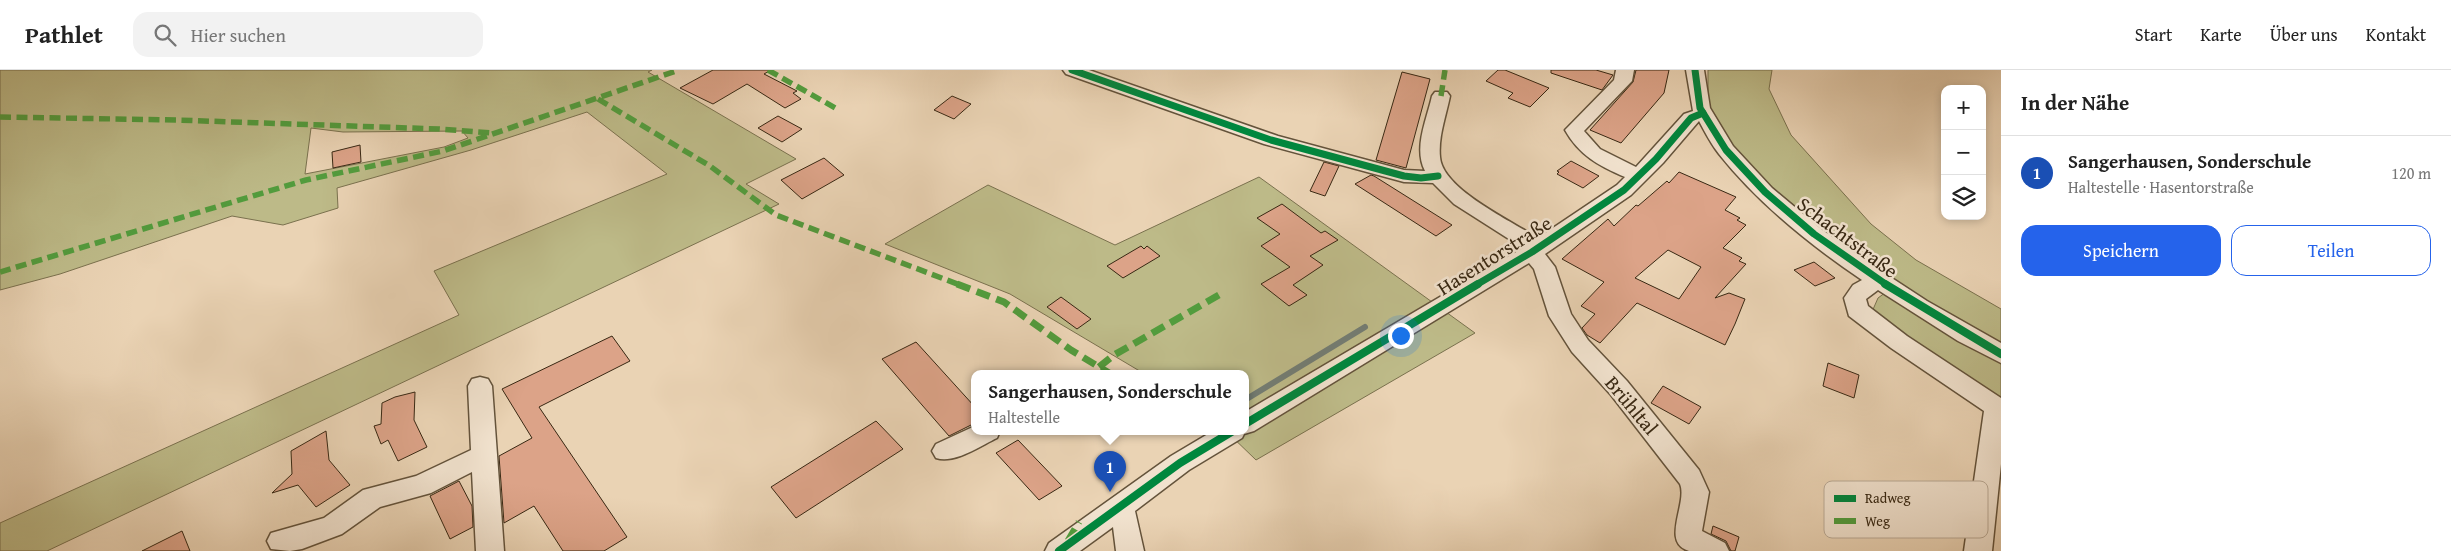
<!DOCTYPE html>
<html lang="de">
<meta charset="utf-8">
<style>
:root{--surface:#fff;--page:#f2f2f2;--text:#222;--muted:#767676;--line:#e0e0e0;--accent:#2563eb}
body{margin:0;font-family:"Gentium Book Plus",serif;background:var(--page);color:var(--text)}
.controls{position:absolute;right:15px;top:15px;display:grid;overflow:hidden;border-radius:10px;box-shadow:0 2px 8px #0003}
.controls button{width:45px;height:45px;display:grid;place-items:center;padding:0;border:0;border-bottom:1px solid var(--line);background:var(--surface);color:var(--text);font:25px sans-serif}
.you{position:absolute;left:1400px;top:265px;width:18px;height:18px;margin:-12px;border:4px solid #fff;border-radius:50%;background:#1a73e8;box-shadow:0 0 0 8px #1a73e833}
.badge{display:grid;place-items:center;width:32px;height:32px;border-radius:50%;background:var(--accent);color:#fff;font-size:16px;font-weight:700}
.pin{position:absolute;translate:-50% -41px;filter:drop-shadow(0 1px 2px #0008)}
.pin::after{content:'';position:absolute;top:26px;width:18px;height:15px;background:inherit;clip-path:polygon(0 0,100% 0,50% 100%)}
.popup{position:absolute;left:971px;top:300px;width:278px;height:65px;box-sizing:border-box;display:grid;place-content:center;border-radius:10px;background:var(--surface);filter:drop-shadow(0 1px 4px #0005);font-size:16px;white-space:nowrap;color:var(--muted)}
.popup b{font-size:19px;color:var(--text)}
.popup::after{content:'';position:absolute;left:50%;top:100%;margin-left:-10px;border:10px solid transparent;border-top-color:var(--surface)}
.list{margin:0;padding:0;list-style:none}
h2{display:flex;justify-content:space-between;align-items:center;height:65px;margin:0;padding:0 20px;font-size:21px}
h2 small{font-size:16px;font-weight:400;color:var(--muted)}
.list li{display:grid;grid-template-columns:32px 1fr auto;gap:15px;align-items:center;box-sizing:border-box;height:75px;padding:0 20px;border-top:1px solid var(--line)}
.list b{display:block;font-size:19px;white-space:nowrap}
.list p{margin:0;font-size:16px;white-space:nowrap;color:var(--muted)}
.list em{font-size:16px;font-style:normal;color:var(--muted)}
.actions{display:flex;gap:10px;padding:15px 20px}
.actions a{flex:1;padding:11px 0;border:1px solid var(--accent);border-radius:15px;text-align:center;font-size:18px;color:var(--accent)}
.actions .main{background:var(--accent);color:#fff}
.icon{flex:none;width:28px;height:28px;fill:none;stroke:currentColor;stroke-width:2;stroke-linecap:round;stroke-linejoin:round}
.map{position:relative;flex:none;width:2001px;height:481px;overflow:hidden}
header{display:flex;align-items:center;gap:30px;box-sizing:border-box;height:70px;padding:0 25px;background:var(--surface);border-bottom:1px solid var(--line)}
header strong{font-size:24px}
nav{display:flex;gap:28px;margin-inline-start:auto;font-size:18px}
.search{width:350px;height:45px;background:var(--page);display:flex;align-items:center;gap:12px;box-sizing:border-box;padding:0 18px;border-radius:15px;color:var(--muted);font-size:19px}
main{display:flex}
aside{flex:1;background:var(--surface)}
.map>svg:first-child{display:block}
.green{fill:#bdba88;stroke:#7a714e;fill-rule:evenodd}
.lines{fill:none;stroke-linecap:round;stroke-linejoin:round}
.stream{stroke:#737d74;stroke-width:6}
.building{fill:#dca388;stroke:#382813;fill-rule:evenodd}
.minor-casing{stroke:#64533b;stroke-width:3}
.minor{fill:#f1e2ce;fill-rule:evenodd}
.quiet-far1{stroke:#529c3d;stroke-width:5.5;stroke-dasharray:11 5.5;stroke-linecap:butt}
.quiet{stroke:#529c3d;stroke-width:7;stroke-dasharray:14 7;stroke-linecap:butt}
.cycleway-far1-casing{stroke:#f1e2ce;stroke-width:9}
.cycleway-casing{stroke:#f1e2ce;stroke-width:11}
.cycleway-far1{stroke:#00873e;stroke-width:7}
.cycleway{stroke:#00873e;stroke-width:8}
.labels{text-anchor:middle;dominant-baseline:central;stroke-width:5;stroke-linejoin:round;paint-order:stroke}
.street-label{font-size:20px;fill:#382813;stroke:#f1e2ce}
.key{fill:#f1e2ce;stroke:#baaa96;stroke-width:1}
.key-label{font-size:14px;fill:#382813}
</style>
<header>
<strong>Pathlet</strong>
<div class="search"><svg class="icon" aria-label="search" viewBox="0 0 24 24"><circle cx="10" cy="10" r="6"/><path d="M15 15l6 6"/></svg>Hier suchen</div>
<nav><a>Start</a><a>Karte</a><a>Über uns</a><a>Kontakt</a></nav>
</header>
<main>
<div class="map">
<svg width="2001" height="481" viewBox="0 0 2001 481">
<rect width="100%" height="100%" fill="#ead3b4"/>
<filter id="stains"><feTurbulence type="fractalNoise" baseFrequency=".004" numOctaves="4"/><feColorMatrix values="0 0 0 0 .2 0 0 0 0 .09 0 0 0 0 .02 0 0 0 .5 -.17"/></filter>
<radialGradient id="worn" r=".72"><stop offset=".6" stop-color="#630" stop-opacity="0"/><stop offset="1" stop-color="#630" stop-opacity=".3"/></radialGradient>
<g class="green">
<path d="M0,0h652l-4,2 148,87 -50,25 33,20 -732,347h-47v-28l459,-208 -25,-44 233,-97 -80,-62 -116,38 -134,38 1,20 -55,17 -51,-9 -172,58 -60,16zM311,58l32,4 119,-1 6,7 -24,9 -139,27z"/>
<polygon points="1708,0 1772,0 1769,19 1791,65 1871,154 1916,190 2001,239 2001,330 1871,244 1878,228 1897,214 1876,201 1770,116 1732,76 1708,35"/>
<polygon points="1259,107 1475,263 1256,390 1226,361 1245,361 1245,303 1143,303 1010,224 885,174 988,115 1115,175"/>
</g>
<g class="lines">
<polyline class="stream" points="1245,330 1365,257"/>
</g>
<g class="building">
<polygon points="713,0 771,0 764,4 797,21 793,23 801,29 785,38 747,14 713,34 680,18"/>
<polygon points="1498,0 1505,0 1549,18 1530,37 1508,28 1513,23 1486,11"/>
<polygon points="1551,0 1596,0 1613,5 1602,20 1551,3"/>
<polygon points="1636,0 1669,0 1664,23 1621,73 1590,60 1633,12"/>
<polygon points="1402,2 1430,9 1406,98 1376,90"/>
<polygon points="952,26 971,34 954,49 934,40"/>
<polygon points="778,46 802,59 782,72 758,58"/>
<polygon points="360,75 361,92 333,98 332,82"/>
<polygon points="824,88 844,105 802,129 781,110"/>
<polygon points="1571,91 1599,106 1583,118 1557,104 1559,102 1557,101"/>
<polygon points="1324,92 1339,96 1325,126 1310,121"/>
<path d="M1679,102l57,25 -11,13 15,8 -3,2 9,5 -23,23 19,10 -3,3 7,3 -31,34 14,-5 16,6 -10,25 -10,21 -88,-42 -37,40 -13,-8 -5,-7 13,-14 -14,-8 23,-24 -42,-23 46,-40 6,7 22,-21 2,1 29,-25 2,2zM1668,180l33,17 -22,32 -44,-21z"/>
<polygon points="1371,105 1374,106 1452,155 1436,166 1355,114"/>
<polygon points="1282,134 1321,163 1325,161 1338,170 1310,186 1323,195 1293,215 1307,225 1289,236 1261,214 1290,197 1261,176 1280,164 1257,148"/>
<polygon points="1141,176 1144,179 1147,176 1160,186 1123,208 1107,196"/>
<polygon points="1814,192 1835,208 1815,216 1794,200"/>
<polygon points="1061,227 1091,249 1077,259 1047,237"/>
<polygon points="612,266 630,291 539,337 627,467 604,481 563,481 534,436 504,453 499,386 532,368 502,319"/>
<polygon points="916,272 975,337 975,353 949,366 882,289"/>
<polygon points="1828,293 1859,305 1854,328 1823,316"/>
<polygon points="1663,316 1701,337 1689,354 1651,333"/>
<polygon points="415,322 414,350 427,377 398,391 388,370 381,374 374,356 381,354 382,333 395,327"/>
<polygon points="876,351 903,379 796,448 771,417"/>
<polygon points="326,361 329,390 350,415 316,437 298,415 272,423 292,404 291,381"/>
<polygon points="1018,370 1062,416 1039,430 996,383"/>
<polygon points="459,411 472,436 473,457 450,469 430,426"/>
<polygon points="1713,456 1739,467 1735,481 1731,481 1726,471 1711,464"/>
<polygon points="182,461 190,481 142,481"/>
</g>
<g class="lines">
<defs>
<g id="minor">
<path d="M1063,0h26l189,66 126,34 21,1c-12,-23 2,-52 7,-75l3,-4h12l3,4c-4,20 -12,41 -10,61 2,32 73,65 98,81l79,-53 8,-8c-26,-11 -46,-22 -60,-47l49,-50 2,-10h18l-2,11 -48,50 16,18 36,18 48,-53 9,-3 -7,-41h18l6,38 23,38 39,42 49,41 54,38 52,34 74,42v20l-43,-22 -80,-51 -12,9 2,7 39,30 94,62v66l-9,87h-28l20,-140 -93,-63 -42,-32 -5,-18 9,-13 9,-5c-52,-35 -104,-77 -143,-126 -8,-10 -14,-22 -20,-33l-36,42 -32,32 -86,59 10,13 16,47 17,26 39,41 72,89 10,22 -7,39 23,12 4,8c-12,0 -29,0 -40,0 -29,-8 -1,-48 -9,-67l-69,-89 -39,-43 -23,-36 -15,-47 -5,-6 -275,168 -10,3 -2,4 -53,32 -54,41 9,40h-28l-3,-24 -33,24h-35l4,-8 122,-87 42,-25h32v-19l278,-164 -69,-44 -21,-21 -29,-1 -140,-38 -198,-70z"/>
<polygon points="480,307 488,309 492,316 504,481 476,481 472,402 431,423 380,437 342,464 302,479 290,481 271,479 267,471 271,463 324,448 363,420 416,406 471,380 468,316 472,309"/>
<path d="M975,356v5h25l-3,7c-17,8 -42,26 -61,20l-4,-7 4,-7z"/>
</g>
</defs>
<use href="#minor" class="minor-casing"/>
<use href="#minor" class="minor"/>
<g class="quiet-far1">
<polyline points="768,0 837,39"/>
<polyline points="1441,26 1445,0"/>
<polyline points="598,29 710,96 776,145 960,215"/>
<polyline points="0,47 176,50 439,59 492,63"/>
<polyline points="0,202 306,110 443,81 679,0"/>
</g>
<g class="quiet">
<polyline points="957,214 1004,232 1071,280 1109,303"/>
<polyline points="1099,297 1114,285 1219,225"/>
<polyline points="1068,471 1079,452"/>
</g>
<defs>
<g id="cycleway-far1">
<polyline points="1072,0 1271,70 1404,106 1421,108 1438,106"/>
<polyline points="1695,0 1700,38 1726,80 1765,122 1814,164 1887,215"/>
<polyline points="1476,215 1532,182 1624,120 1656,89 1691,48 1703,43"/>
</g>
<g id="cycleway">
<polyline points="1885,214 2001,284"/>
<polyline points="1245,354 1478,214"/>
<polyline points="1059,481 1180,393 1233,361"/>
</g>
</defs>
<use href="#cycleway-far1" class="cycleway-far1-casing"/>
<use href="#cycleway" class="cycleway-casing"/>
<use href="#cycleway-far1" class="cycleway-far1"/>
<use href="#cycleway" class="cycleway"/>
</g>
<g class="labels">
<g class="street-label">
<text transform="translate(1848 167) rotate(37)">Schachtstraße</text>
<text transform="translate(1494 185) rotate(-32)">Hasentorstraße</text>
<text transform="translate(1632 335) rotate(50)">Brühltal</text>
</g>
</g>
<rect x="1824" y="411" width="164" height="57" rx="8" class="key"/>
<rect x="1834" y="425" width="22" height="7" fill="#00873e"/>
<rect x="1834" y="448" width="22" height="6" fill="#529c3d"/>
<g class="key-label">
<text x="1865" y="433">Radweg</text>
<text x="1865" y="456">Weg</text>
</g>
<rect width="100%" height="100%" filter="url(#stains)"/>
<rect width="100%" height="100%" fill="url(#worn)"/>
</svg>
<div class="controls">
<button>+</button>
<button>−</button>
<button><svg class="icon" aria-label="layers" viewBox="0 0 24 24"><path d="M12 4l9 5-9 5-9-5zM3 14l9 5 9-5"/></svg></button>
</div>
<div class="you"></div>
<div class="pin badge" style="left:1110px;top:422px;background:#1a4fb4">1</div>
<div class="popup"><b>Sangerhausen, Sonderschule</b>Haltestelle</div>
</div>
<aside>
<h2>In der Nähe<small></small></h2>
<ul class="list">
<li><span class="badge" style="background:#1a4fb4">1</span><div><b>Sangerhausen, Sonderschule</b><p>Haltestelle · Hasentorstraße</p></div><em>120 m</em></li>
</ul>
<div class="actions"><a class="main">Speichern</a><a>Teilen</a></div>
</aside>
</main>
